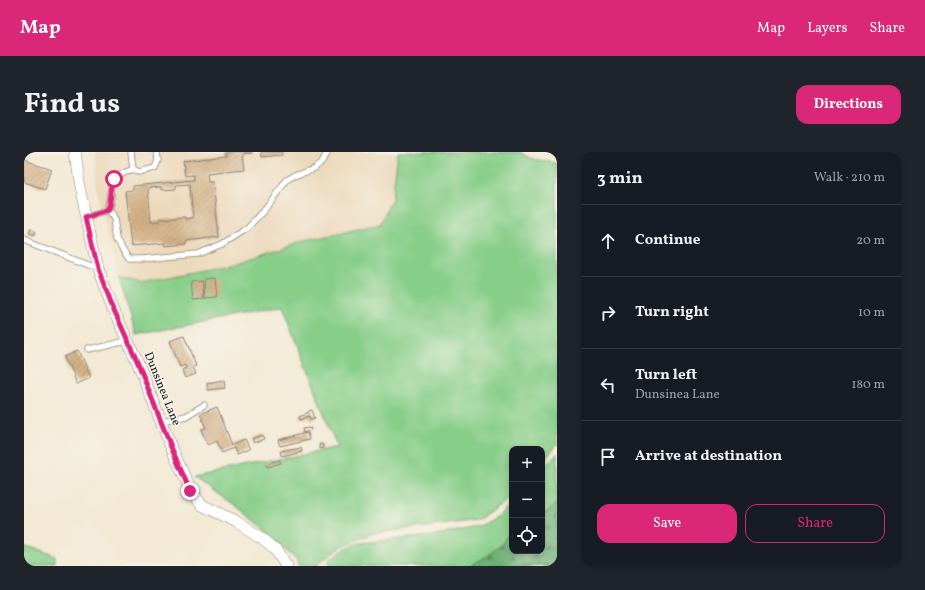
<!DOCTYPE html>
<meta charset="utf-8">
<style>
:root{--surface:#171b24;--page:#20242c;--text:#f1f3f6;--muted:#9ea1a6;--line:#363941;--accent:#db2777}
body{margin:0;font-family:Vollkorn,serif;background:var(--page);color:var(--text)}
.controls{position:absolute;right:12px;bottom:12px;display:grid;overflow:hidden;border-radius:8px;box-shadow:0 2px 6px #0003}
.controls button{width:36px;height:36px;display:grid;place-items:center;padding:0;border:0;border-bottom:1px solid var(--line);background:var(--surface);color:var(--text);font:20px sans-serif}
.stop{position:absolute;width:12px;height:12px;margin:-9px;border:3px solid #db2777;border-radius:50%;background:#fff}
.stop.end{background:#db2777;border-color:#fff;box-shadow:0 1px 4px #0008}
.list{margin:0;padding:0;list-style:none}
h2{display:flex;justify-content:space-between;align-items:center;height:52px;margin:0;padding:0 16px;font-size:17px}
h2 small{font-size:13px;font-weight:400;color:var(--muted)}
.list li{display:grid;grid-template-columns:26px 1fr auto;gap:12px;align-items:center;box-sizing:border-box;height:72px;padding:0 16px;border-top:1px solid var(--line)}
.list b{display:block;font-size:15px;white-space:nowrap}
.list p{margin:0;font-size:13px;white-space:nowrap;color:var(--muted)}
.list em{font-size:13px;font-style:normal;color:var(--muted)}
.actions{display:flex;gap:8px;padding:12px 16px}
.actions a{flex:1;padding:9px 0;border:1px solid var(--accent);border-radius:12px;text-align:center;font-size:14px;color:var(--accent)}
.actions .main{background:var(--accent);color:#fff}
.icon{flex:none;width:22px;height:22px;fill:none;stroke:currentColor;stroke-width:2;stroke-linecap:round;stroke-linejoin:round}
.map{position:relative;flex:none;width:533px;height:414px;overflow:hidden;border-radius:12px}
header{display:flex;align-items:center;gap:24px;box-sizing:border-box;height:56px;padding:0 20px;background:var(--accent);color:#fff}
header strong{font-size:19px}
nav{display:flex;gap:22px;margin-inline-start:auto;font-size:14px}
.intro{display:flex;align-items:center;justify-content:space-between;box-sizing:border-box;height:96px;padding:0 24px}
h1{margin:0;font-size:28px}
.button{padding:10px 18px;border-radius:12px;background:var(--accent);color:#fff;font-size:14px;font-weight:700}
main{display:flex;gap:24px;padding:0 24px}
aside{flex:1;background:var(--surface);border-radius:12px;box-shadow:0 2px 6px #0003}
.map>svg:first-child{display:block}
.built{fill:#ecd8ba}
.green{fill:#87ce89;stroke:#527552}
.forest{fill:url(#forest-firs);stroke:#446648}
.building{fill:url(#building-hatch);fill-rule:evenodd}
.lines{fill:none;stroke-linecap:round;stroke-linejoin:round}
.service-casing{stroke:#888278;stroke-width:7}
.minor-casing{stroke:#888278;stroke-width:12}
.service{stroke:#fff;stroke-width:5.5}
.minor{stroke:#fff;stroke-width:11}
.route{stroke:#db2777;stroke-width:5}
.labels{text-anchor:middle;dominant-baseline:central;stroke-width:3;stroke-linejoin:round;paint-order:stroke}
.street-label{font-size:12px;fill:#1c1c1c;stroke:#f7f3e8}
</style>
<header>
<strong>Map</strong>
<nav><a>Map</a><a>Layers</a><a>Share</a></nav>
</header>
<div class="intro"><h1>Find us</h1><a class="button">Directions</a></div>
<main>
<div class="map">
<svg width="533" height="414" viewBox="0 0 533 414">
<defs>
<pattern id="forest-firs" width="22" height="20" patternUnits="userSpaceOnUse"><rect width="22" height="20" fill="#6db175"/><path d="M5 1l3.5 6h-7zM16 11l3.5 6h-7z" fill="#598f5f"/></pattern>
<pattern id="building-hatch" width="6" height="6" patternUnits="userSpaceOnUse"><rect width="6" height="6" fill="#d2b085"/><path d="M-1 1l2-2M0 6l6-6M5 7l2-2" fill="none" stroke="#b49772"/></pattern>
</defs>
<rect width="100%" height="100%" fill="#f7f3e8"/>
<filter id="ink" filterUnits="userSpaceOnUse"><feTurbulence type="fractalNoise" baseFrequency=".025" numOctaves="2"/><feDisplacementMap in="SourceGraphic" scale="8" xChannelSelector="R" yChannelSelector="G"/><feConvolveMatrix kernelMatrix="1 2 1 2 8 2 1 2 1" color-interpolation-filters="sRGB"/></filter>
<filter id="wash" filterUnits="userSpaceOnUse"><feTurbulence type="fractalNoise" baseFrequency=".012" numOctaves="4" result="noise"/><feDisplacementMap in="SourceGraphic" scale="16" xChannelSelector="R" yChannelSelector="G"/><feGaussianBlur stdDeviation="0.9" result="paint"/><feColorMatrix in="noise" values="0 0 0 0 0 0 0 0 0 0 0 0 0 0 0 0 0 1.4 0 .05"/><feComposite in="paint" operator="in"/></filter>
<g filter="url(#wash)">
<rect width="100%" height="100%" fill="#f3e9d4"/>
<polygon class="built" points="71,0 374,0 368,47 356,72 281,89 207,112 116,131 95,125 74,37"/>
<g class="green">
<polygon points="374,0 495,0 509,7 533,11 533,292 518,310 518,297 488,297 488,343 454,368 401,375 349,381 314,396 291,414 274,414 273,409 246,381 211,353 170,325 313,295 258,155 112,183 95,125 116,131 169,120 207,112 281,89 356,72 368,47"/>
<polygon points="533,301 533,414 305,414 304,408 318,398 334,391 407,384 454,375 473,364 488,348 488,399 518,399 518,317"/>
<polygon points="0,395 33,407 33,414 0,414"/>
</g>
<polygon class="forest" points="533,351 533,414 445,414 465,403 479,392 488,377 488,399 518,399 518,361 524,359"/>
<g id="blocks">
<g class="building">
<path d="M202,0h26v1l-10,1 2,15 -37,4 1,9h5l6,55 -33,4v3l-20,2 -1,-3 -34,3 -6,-55 8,-1v-4l61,-6v-5l-9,1 -2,-15 43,-5zM166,32l3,34 -8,1v-2l-25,2v2l-9,1 -3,-34 13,-1v3l15,-1v-4z"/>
<polygon points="237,0 258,0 258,3 238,5"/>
<polygon points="0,8 28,17 21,37 0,30"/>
<polygon points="7,77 13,80 11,84 5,82"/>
<polygon points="191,126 193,145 181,146 180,127"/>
<polygon points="178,129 180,147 169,148 167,130"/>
<polygon points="160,184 172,214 169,215 172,222 161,226 158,218 162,216 161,213 156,215 146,189"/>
<polygon points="53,199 65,226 52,232 41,205"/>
<polygon points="200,228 201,236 184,238 183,231"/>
<polygon points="193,255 208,293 220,288 225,298 213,303 210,296 198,301 193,289 184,293 177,277 182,276 176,262"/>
<polygon points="288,258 291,266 287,267 286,264 277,267 276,264 285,260 285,259"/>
<polygon points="286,275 287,278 281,280 280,276"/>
<polygon points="284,280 286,287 256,294 254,288"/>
<polygon points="238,283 240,287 229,291 227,287"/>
<polygon points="295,292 298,292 299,296 296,297"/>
<polygon points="277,295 278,299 258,304 257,299"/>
<polygon points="256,308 257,311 243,315 242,312"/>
</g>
</g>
</g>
<g filter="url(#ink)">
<use href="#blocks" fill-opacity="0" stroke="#888278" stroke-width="1"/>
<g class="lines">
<defs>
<g id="service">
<polyline points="107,0 109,17"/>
<polyline points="84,58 90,67 93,87 98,97 105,107 118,107 174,102 198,92 223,76 240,58 263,28 271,23 290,16 298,10 304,0"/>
<path d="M62,65l22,-7c9,-26 -7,-28 25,-41l6,3 16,-4 3,-8 -1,-8"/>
<polyline points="0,88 74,117"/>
<polyline points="63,198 103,189"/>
<polyline points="137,269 162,264 180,253"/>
</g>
<polyline id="minor" points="51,0 56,36 74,117 90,159 114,211 147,295 167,339 178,353 211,369 238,386 251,397 262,414"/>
</defs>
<use href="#service" class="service-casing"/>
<use href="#minor" class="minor-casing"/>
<use href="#service" class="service"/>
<use href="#minor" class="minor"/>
</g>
</g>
<g class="lines" filter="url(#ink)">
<path class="route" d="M90,27c-4,10 -2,20 -6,31l-22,7 12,52 16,41 24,53 33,84 19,44"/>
</g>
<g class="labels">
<g class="street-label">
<text transform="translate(138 237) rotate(68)">Dunsinea Lane</text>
</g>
</g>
</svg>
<div class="controls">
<button>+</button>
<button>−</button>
<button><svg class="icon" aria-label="locate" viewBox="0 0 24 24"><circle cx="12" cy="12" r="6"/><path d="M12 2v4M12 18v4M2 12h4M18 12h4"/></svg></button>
</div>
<div class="stop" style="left:90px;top:27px"></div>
<div class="stop end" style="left:166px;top:339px"></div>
</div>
<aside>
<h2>3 min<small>Walk · 210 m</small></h2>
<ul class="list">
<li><svg class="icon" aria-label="ahead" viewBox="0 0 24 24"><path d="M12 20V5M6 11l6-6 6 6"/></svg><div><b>Continue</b></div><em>20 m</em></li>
<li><svg class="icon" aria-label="right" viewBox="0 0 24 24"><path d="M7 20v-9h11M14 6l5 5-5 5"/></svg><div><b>Turn right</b></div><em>10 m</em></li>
<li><svg class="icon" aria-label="left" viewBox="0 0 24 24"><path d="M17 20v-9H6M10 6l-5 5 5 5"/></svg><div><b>Turn left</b><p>Dunsinea Lane</p></div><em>180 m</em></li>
<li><svg class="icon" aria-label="arrive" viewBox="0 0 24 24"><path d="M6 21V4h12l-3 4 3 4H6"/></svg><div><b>Arrive at destination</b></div></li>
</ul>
<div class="actions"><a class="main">Save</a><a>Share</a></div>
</aside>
</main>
